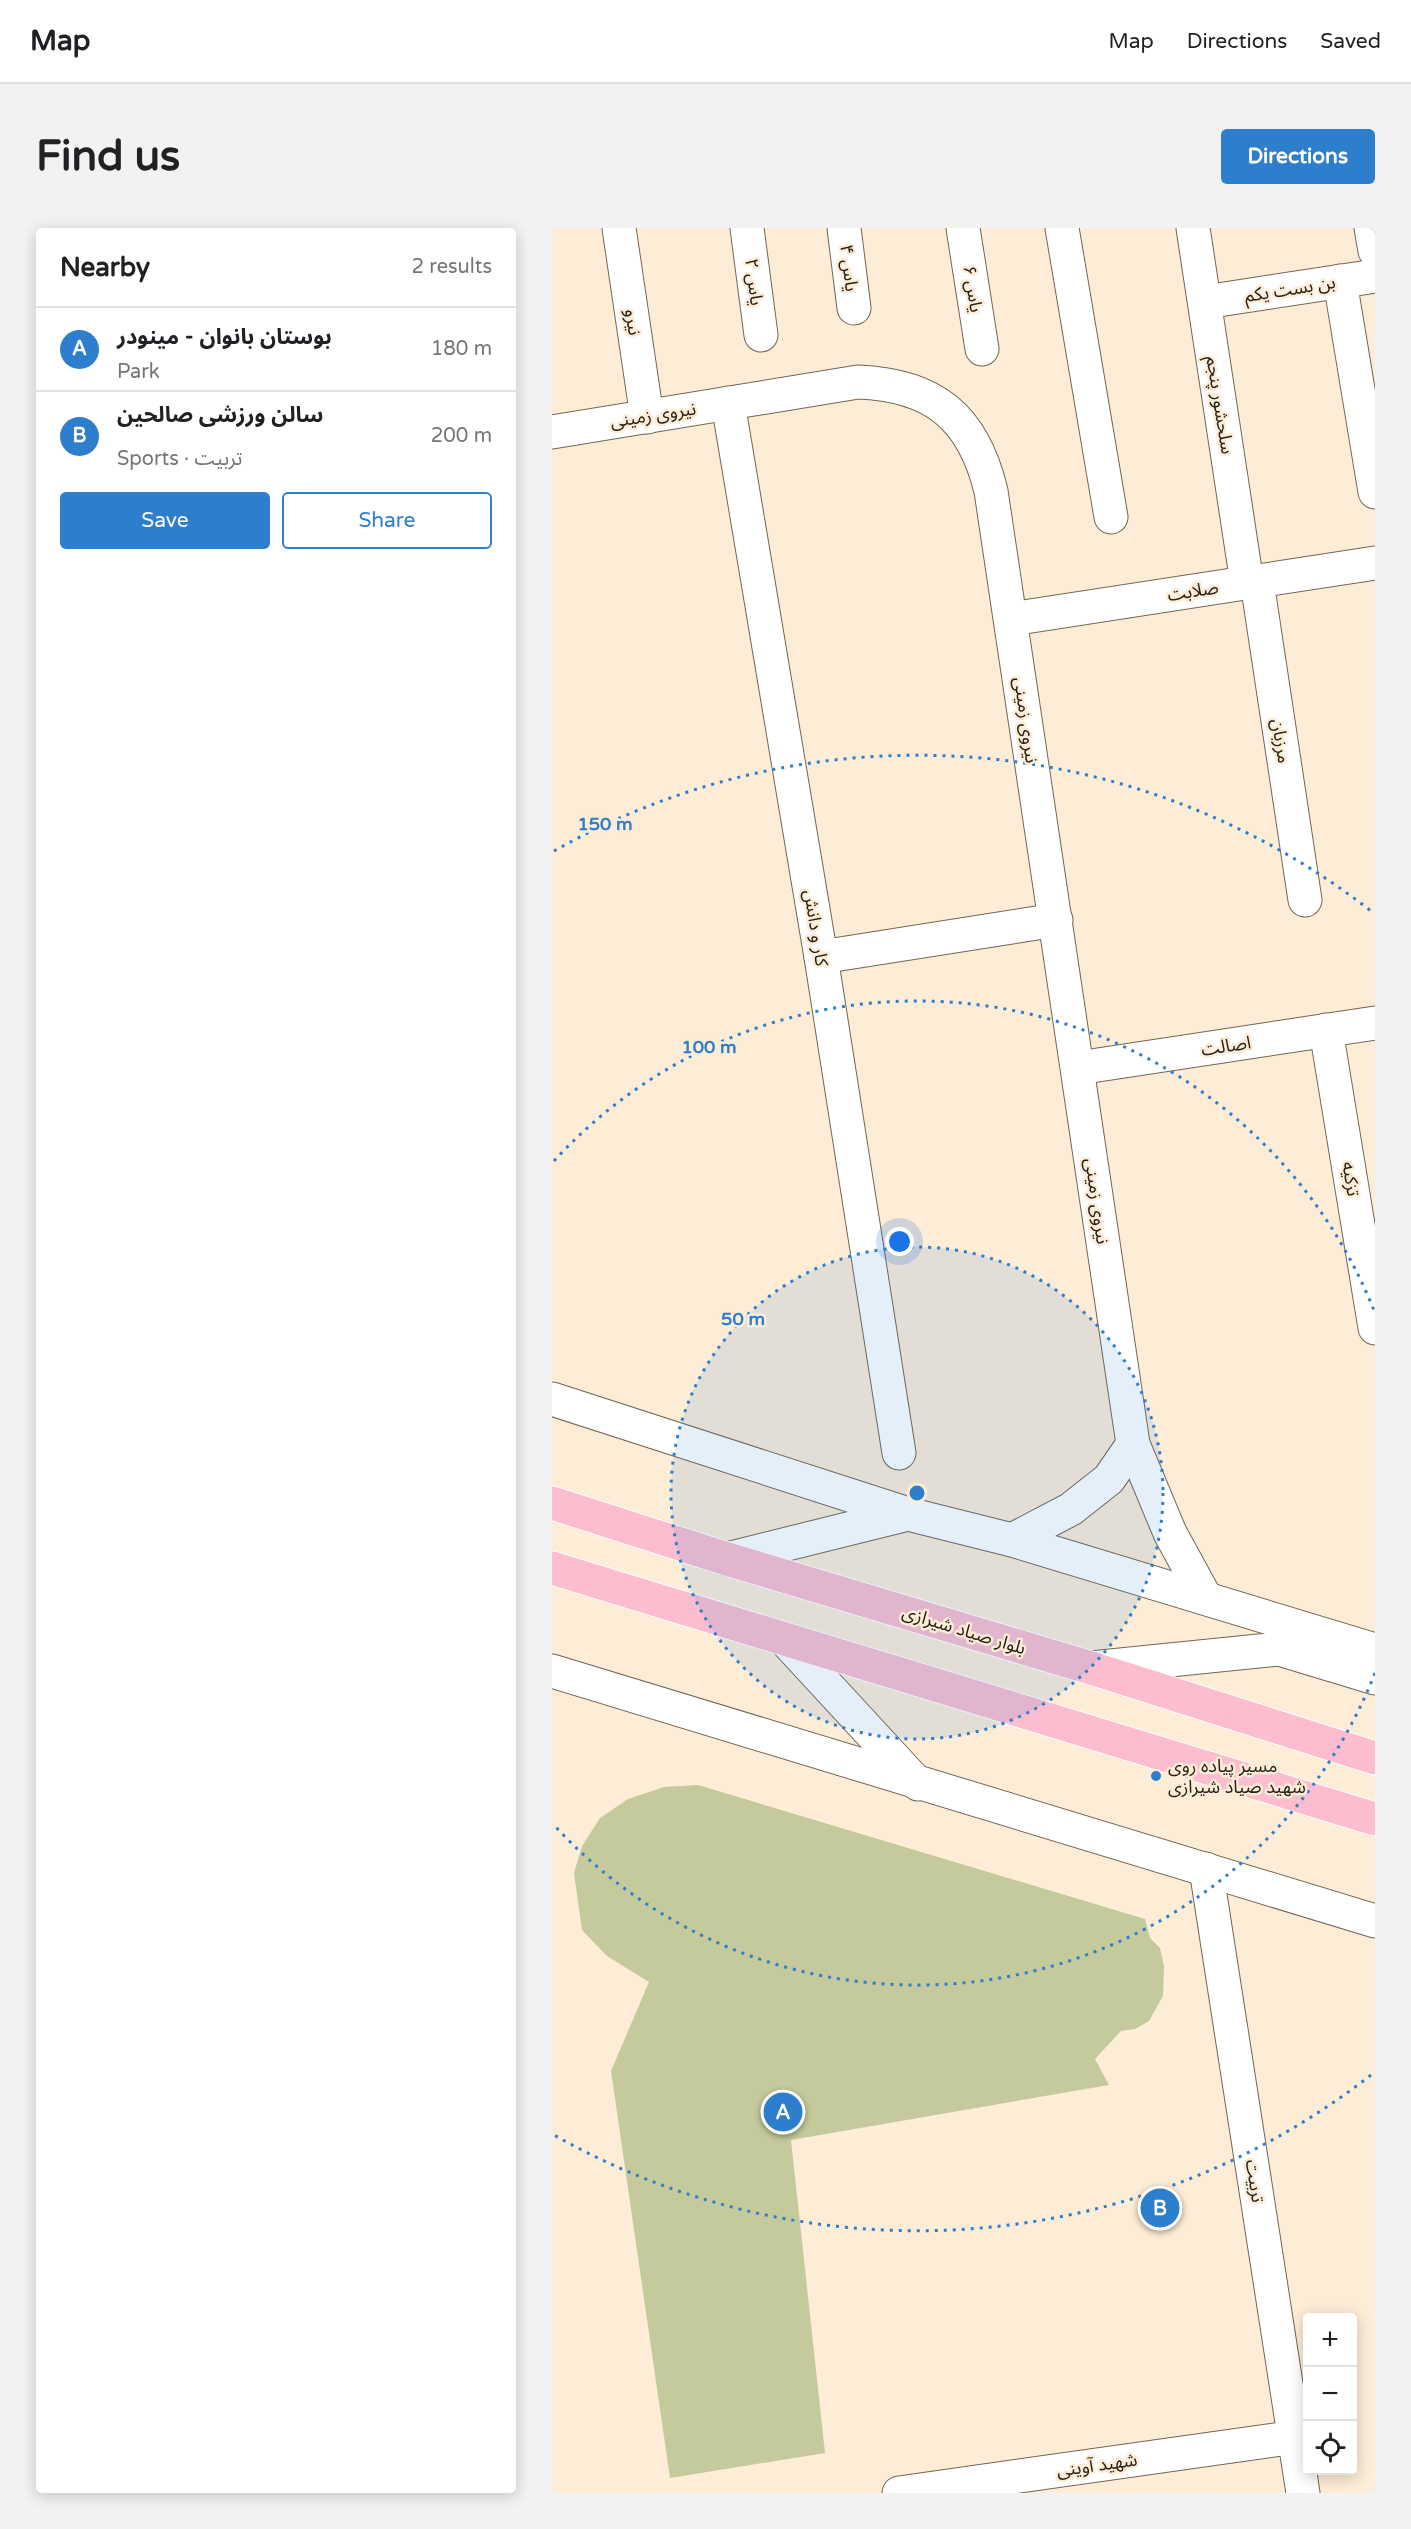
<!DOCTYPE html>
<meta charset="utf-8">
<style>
:root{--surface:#fff;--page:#f2f2f2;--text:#202124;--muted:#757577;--line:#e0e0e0;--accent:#2d7ecd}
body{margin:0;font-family:"Varela Round","Noto Sans Arabic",sans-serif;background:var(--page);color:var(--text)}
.controls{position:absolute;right:18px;bottom:18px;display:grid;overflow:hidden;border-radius:6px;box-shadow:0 3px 15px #0003}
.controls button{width:54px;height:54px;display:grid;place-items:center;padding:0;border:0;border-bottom:2px solid var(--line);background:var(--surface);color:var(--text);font:30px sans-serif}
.you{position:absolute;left:348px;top:1014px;width:21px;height:21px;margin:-15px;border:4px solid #fff;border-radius:50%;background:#1a73e8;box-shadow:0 0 0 9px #1a73e833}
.badge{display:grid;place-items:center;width:39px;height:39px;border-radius:50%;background:var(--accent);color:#fff;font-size:20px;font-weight:700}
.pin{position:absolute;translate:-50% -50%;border:3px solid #fff;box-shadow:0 2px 6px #0006}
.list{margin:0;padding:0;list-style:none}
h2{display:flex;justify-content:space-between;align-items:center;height:78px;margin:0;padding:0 24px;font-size:26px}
h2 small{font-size:20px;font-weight:400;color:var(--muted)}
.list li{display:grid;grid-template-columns:39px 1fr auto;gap:18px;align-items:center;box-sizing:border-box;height:84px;padding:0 24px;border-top:2px solid var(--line)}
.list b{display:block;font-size:22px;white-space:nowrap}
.list p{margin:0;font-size:20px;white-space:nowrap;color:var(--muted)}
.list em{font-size:20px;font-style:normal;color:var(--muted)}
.actions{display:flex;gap:12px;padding:18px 24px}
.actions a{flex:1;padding:14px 0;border:2px solid var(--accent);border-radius:6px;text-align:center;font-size:21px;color:var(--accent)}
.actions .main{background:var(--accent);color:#fff}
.icon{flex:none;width:33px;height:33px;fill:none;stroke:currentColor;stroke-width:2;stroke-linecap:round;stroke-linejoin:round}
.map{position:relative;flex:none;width:823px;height:2265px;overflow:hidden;border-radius:6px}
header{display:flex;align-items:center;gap:36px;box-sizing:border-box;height:84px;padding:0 30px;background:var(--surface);border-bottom:2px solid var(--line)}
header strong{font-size:28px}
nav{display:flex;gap:33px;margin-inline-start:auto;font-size:21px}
.intro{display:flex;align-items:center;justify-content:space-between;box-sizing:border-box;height:144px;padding:0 36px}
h1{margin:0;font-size:42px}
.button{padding:15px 27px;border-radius:6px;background:var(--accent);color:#fff;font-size:21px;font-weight:700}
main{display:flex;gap:36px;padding:0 36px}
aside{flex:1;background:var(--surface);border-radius:6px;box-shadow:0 3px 15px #0003}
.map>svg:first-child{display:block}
.green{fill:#c5ca9c}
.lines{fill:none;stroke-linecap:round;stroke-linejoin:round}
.minor-casing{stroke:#746552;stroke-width:35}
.major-casing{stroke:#fff;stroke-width:35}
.minor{stroke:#fff;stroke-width:33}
.major{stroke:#fcbdce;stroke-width:33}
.ring{fill:none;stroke:#2d7ecd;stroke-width:3;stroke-dasharray:3 6}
.poi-dot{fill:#2d7ecd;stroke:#fdecd6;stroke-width:2}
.labels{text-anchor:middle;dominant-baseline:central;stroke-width:5;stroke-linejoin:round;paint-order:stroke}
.street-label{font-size:18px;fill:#272018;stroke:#fdecd6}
.poi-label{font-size:18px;fill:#272018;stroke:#fdecd6;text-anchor:start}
.centre{fill:#2d7ecd;stroke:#fdecd6;stroke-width:3}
.ring-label{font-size:18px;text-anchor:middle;font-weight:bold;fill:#2d7ecd;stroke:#fdecd6;stroke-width:5;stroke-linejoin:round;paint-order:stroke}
</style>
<header>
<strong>Map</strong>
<nav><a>Map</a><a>Directions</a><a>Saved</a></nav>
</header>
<div class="intro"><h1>Find us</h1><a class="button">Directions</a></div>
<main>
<aside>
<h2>Nearby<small>2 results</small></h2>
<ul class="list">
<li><span class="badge">A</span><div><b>بوستان بانوان - مینودر</b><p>Park</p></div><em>180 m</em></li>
<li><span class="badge">B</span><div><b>سالن ورزشی صالحین</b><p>Sports · تربیت</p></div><em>200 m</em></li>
</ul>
<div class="actions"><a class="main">Save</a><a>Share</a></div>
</aside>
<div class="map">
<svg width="823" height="2265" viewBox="0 0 823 2265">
<rect width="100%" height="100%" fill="#fdecd6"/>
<polygon class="green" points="146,1557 593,1691 598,1710 608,1720 612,1738 611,1768 597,1793 583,1801 569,1803 543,1831 557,1857 239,1912 273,2225 118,2250 59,1843 97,1754 55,1728 30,1702 22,1645 30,1618 48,1590 76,1571 112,1559"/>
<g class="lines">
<defs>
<g id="minor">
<polyline points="67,0 95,189"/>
<polyline points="195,0 209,107"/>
<polyline points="292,0 302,80"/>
<polyline points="411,0 430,121"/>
<polyline points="510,0 559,289"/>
<polyline points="641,0 695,355"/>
<polyline points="819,0 823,23"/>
<polyline points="788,53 823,264"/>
<polyline points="653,74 823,48"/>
<polyline points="176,175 269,729 347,1225"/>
<path d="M0,204l306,-50c76,3 115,35 133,109l142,953 37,89 35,64"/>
<polyline points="705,354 753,672"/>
<polyline points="459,391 823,335"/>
<polyline points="269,729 504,692"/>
<polyline points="774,802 823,1100"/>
<polyline points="526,840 823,795"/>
<polyline points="0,1171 356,1286 460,1312 823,1422"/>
<polyline points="460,1312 519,1281 557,1251 581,1216"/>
<polyline points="175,1331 356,1286"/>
<polyline points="233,1412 366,1556"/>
<polyline points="539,1440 727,1421 823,1450"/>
<polyline points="0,1443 823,1693"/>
<polyline points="654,1641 751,2265"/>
<polyline points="347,2265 744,2209"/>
</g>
<g id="major">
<polyline points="0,1275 175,1331 539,1440 823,1530"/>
<polyline points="0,1340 823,1591"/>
</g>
</defs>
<use href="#minor" class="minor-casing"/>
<use href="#major" class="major-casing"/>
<use href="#minor" class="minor"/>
<use href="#major" class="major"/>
</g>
<circle cx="365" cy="1265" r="246" fill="#2d7ecd" fill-opacity=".12"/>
<g class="ring">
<circle cx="365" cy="1265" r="246"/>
<path d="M823 1445A492 492 0 0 1 2 1597M2 933A492 492 0 0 1 823 1085"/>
<path d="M819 1847A738 738 0 0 1 2 1907M2 623A738 738 0 0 1 819 683"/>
</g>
<circle class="poi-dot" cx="604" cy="1548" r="6"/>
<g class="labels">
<g class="street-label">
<text transform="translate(297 40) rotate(83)">یاس ۴</text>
<text transform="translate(202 54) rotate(83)">یاس ۲</text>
<text transform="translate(421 61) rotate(81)">یاس ۶</text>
<text transform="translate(738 61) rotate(-9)">بن بست یکم</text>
<text transform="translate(81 94) rotate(81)">نیرو</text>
<text transform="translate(668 177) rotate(81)">سلحشور پنجم</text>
<text transform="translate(101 187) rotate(-9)">نیروی زمینی</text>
<text transform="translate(641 363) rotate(-9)">صلابت</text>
<text transform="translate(474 492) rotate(82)">نیروی زمینی</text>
<text transform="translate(729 513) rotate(81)">مرزبان</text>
<text transform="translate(264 700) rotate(81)">کار و دانش</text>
<text transform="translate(674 818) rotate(-9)">اصالت</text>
<text transform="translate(799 951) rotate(81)">تزکیه</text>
<text transform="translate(545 973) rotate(82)">نیروی زمینی</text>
<text transform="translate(412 1402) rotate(17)">بلوار صیاد شیرازی</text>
<text transform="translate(703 1953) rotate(81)">تربیت</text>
<text transform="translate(545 2237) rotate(-8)">شهید آوینی</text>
</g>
<g class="poi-label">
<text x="616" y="1538">مسیر پیاده روی<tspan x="616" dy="21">شهید صیاد شیرازی</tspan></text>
</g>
</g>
<circle cx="365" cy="1265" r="9" class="centre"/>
<g class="ring-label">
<text x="53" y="602">150 m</text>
<text x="157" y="825">100 m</text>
<text x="191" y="1097">50 m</text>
</g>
</svg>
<div class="controls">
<button>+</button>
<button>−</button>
<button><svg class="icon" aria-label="locate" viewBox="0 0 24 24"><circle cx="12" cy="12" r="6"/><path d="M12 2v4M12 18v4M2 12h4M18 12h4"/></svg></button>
</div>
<div class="you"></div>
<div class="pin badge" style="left:231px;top:1884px">A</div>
<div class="pin badge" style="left:608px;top:1980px">B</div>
</div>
</main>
